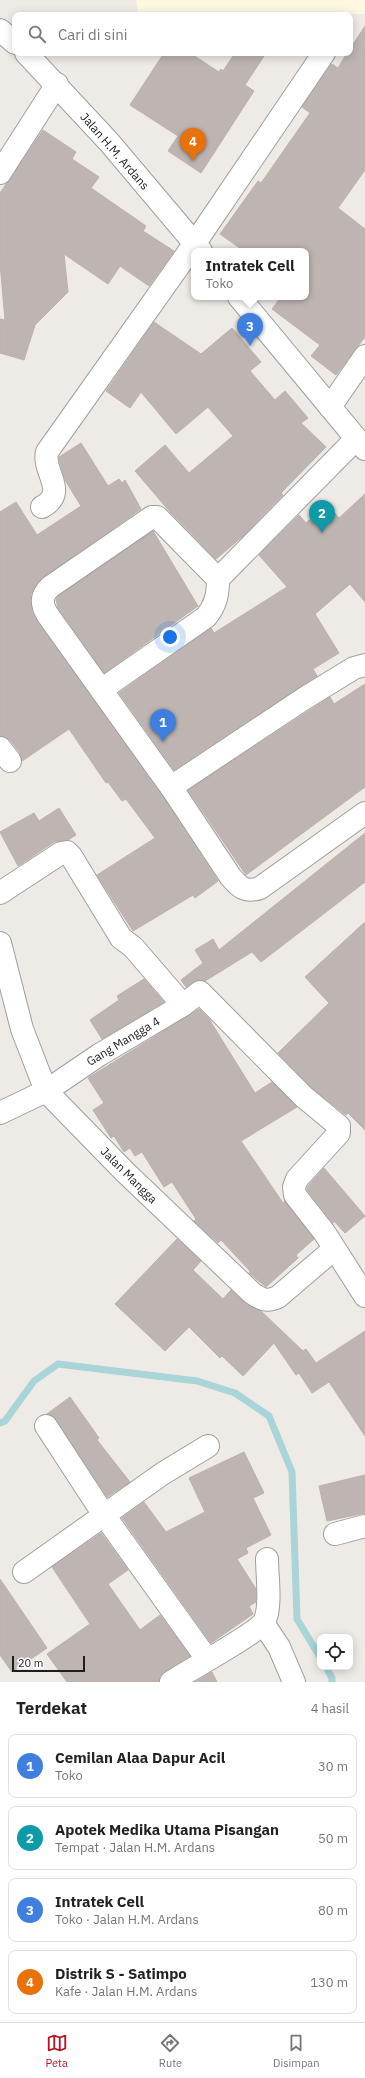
<!DOCTYPE html>
<html lang="id">
<meta charset="utf-8">
<style>
:root{--surface:#fff;--page:#f2f2f2;--text:#222;--muted:#767676;--line:#e0e0e0;--accent:#bb1127}
body{margin:0;font-family:"IBM Plex Sans",sans-serif;background:var(--page);color:var(--text)}
.controls{position:absolute;right:12px;bottom:12px;display:grid;overflow:hidden;border-radius:8px;box-shadow:0 2px 10px #0003}
.controls button{width:36px;height:36px;display:grid;place-items:center;padding:0;border:0;border-bottom:1px solid var(--line);background:var(--surface);color:var(--text);font:20px sans-serif}
.scale{position:absolute;left:12px;bottom:10px;width:73px;box-sizing:border-box;padding-left:4px;border:2px solid #1e1e1e;border-top:0;font-size:11px;line-height:14px;white-space:nowrap;color:#1e1e1e;-webkit-text-stroke:3px #fff;paint-order:stroke}
.you{position:absolute;left:170px;top:637px;width:14px;height:14px;margin:-10px;border:3px solid #fff;border-radius:50%;background:#1a73e8;box-shadow:0 0 0 6px #1a73e833}
.badge{display:grid;place-items:center;width:26px;height:26px;border-radius:50%;background:var(--accent);color:#fff;font-size:13px;font-weight:700}
.pin{position:absolute;translate:-50% -33px;filter:drop-shadow(0 1px 2px #0008)}
.pin::after{content:'';position:absolute;top:21px;width:14px;height:12px;background:inherit;clip-path:polygon(0 0,100% 0,50% 100%)}
.popup{position:absolute;left:191px;top:248px;width:118px;height:52px;box-sizing:border-box;display:grid;place-content:center;border-radius:8px;background:var(--surface);filter:drop-shadow(0 1px 3px #0005);font-size:13px;white-space:nowrap;color:var(--muted)}
.popup b{font-size:15px;color:var(--text)}
.popup::after{content:'';position:absolute;left:50%;top:100%;margin-left:-8px;border:8px solid transparent;border-top-color:var(--surface)}
.list{margin:0;padding:0;list-style:none}
h2{display:flex;justify-content:space-between;align-items:center;height:52px;margin:0;padding:0 16px;font-size:17px}
h2 small{font-size:13px;font-weight:400;color:var(--muted)}
.list li{display:grid;grid-template-columns:26px 1fr auto;gap:12px;align-items:center;box-sizing:border-box;height:64px;margin:0 8px 8px;padding:0 8px;border:1px solid var(--line);border-radius:8px}
.list b{display:block;font-size:15px;white-space:nowrap}
.list p{margin:0;font-size:13px;white-space:nowrap;color:var(--muted)}
.list em{font-size:13px;font-style:normal;color:var(--muted)}
.icon{flex:none;width:22px;height:22px;fill:none;stroke:currentColor;stroke-width:2;stroke-linecap:round;stroke-linejoin:round}
.map{position:relative;flex:none;width:365px;height:1682px;overflow:hidden}
.search{position:absolute;background:var(--surface);box-shadow:0 2px 10px #0003;left:12px;right:12px;top:12px;height:44px;display:flex;align-items:center;gap:10px;box-sizing:border-box;padding:0 14px;border-radius:8px;color:var(--muted);font-size:15px}
.sheet{height:340px;background:var(--surface)}
nav{display:flex;justify-content:space-around;align-items:center;box-sizing:border-box;height:56px;border-top:1px solid var(--line);background:var(--surface);font-size:11px;color:var(--muted)}
nav a{display:grid;justify-items:center;gap:2px}
nav .on{color:var(--accent)}
.map>svg:first-child{display:block}
.education{fill:#fcf9e0}
.lines{fill:none;stroke-linecap:round;stroke-linejoin:round}
.stream{stroke:#a9d4d8;stroke-width:7}
.building{fill:#beb5b2;stroke:#bfb0a9}
.minor-casing{stroke:#9f9f9f;stroke-width:24}
.minor{stroke:#fff;stroke-width:22}
.labels{text-anchor:middle;dominant-baseline:central;stroke-width:4;stroke-linejoin:round;paint-order:stroke}
.street-label{font-size:12px;fill:#1e1e1e;stroke:#fff}
</style>
<div class="map">
<svg width="365" height="1682" viewBox="0 0 365 1682">
<rect width="100%" height="100%" fill="#eeeae5"/>
<polygon class="education" points="136,0 365,0 365,14 138,15"/>
<g class="lines">
<g class="stream">
<polyline points="0,1423 5,1421 34,1381 58,1364 197,1381 235,1393 269,1416 292,1472 297,1619 320,1657"/>
<polyline points="326,1667 332,1678 332,1682"/>
</g>
</g>
<g class="building">
<polygon points="365,26 365,170 338,208 365,229 365,337 336,375 311,356 320,345 272,309 281,297 306,297 306,251 244,251 220,234 258,181 261,183 310,113 302,107 330,66 332,64 338,68 347,53 350,53 350,49"/>
<polygon points="164,53 190,53 219,72 221,69 223,71 235,53 266,53 245,85 254,91 201,173 168,151 178,136 130,105"/>
<polygon points="43,130 76,152 72,159 99,177 91,188 146,226 143,231 174,251 149,286 120,266 108,284 64,254 68,292 35,325 24,360 0,353 0,319 5,320 0,263 0,193"/>
<polygon points="154,322 201,354 232,328 261,362 250,371 275,400 285,391 308,418 301,423 326,447 281,493 283,495 243,536 216,559 171,513 135,471 165,445 189,473 233,436 208,407 176,434 141,392 130,408 106,391"/>
<polygon points="81,443 108,486 119,479 122,483 125,480 141,509 41,579 31,594 32,611 37,621 161,794 218,881 195,898 193,895 133,931 97,875 155,838 126,799 122,801 108,782 106,783 69,729 22,761 20,753 10,740 0,735 0,512 16,502 37,535 81,506 65,480 59,459 59,457"/>
<polygon points="365,494 365,602 350,584 315,614 339,653 313,669 317,676 174,770 119,693 211,628 214,633 287,587 259,555 299,515 306,523 327,504 339,518"/>
<polygon points="153,531 198,606 104,673 58,608 56,600 58,596"/>
<polygon points="365,684 365,787 246,875 188,790 330,697 334,704"/>
<polygon points="59,808 76,835 68,840 54,842 18,866 0,832 34,813 39,821"/>
<polygon points="365,833 365,882 261,962 252,952 205,981 198,980 186,987 181,980 203,963 195,950 213,939 219,950"/>
<polygon points="365,922 365,1130 348,1113 346,1115 312,1088 278,1053 329,1003 305,977"/>
<polygon points="144,979 164,1002 102,1039 90,1020 119,1000 117,996"/>
<polygon points="199,1009 209,1019 255,1093 272,1082 297,1107 241,1141 283,1203 285,1201 314,1239 296,1255 298,1258 266,1287 249,1273 250,1271 221,1240 218,1243 194,1221 196,1219 172,1182 164,1187 142,1152 135,1156 130,1148 124,1152 114,1136 111,1138 93,1110 104,1103 88,1078"/>
<polygon points="324,1168 365,1216 345,1233 334,1221 333,1223 307,1190 308,1186"/>
<polygon points="177,1239 201,1261 193,1270 223,1299 231,1290 245,1303 262,1312 303,1351 306,1349 316,1363 365,1331 365,1436 329,1382 312,1393 299,1373 296,1375 274,1343 243,1376 222,1356 220,1358 189,1327 165,1351 115,1304"/>
<polygon points="70,1397 99,1438 97,1440 130,1482 107,1497 56,1419 47,1414"/>
<polygon points="244,1452 264,1493 253,1498 271,1535 246,1548 248,1553 237,1559 256,1589 256,1602 249,1606 253,1614 211,1643 122,1518 144,1502 166,1532 205,1512 189,1478"/>
<polygon points="365,1475 365,1513 327,1521 319,1486"/>
<polygon points="101,1533 128,1570 108,1584 140,1630 160,1615 190,1656 164,1672 160,1676 159,1682 67,1682 47,1654 90,1624 52,1567"/>
<polygon points="0,1579 47,1648 12,1672 0,1655"/>
<polygon points="212,1672 217,1682 195,1682 197,1681"/>
</g>
<g class="lines">
<defs>
<g id="minor">
<polyline points="0,30 15,43"/>
<polyline points="26,53 109,142 201,251"/>
<polyline points="0,173 57,84"/>
<polyline points="239,297 365,449"/>
<polyline points="330,407 365,356"/>
<path d="M42,507c27,-15 0,-35 5,-55l148,-209 129,-190"/>
<polyline points="218,579 356,439"/>
<path d="M365,665l-11,3 -49,30 -134,89 59,89c9,11 15,17 30,12l105,-75"/>
<path d="M101,690l105,-73c10,-12 12,-23 12,-38l-61,-62h-5l-102,70c-9,9 -9,16 -3,27l108,151 16,22"/>
<polyline points="0,748 10,761"/>
<polyline points="0,893 61,853 67,852 71,856 121,938 133,947 183,1005"/>
<path d="M0,943l22,86 24,62 79,81 127,121c10,7 15,9 26,4l56,-48"/>
<polyline points="0,1113 46,1091 99,1055 183,1005 200,992 304,1097 339,1126 339,1133 297,1179 294,1187 295,1195 324,1232 365,1296"/>
<polyline points="46,1426 104,1515 207,1659"/>
<polyline points="335,1534 365,1526"/>
<polyline points="24,1572 162,1474 208,1446"/>
<polyline points="263,1623 279,1647 294,1682"/>
<path d="M171,1682c15,-10 86,-49 93,-60 8,-14 3,-46 3,-63"/>
</g>
</defs>
<use href="#minor" class="minor-casing"/>
<use href="#minor" class="minor"/>
</g>
<g class="labels">
<g class="street-label">
<text transform="translate(115 151) rotate(49)">Jalan H.M. Ardans</text>
<text transform="translate(123 1041) rotate(-31)">Gang Mangga 4</text>
<text transform="translate(129 1175) rotate(45)">Jalan Mangga</text>
</g>
</g>
</svg>
<div class="controls">
<button><svg class="icon" aria-label="locate" viewBox="0 0 24 24"><circle cx="12" cy="12" r="6"/><path d="M12 2v4M12 18v4M2 12h4M18 12h4"/></svg></button>
</div>
<div class="scale">20 m</div>
<div class="you"></div>
<div class="pin badge" style="left:163px;top:742px;background:#3f7fe0">1</div>
<div class="pin badge" style="left:322px;top:533px;background:#0f9aa8">2</div>
<div class="pin badge" style="left:250px;top:346px;background:#3f7fe0">3</div>
<div class="popup"><b>Intratek Cell</b>Toko</div>
<div class="pin badge" style="left:193px;top:161px;background:#e8710a">4</div>
<div class="search"><svg class="icon" aria-label="search" viewBox="0 0 24 24"><circle cx="10" cy="10" r="6"/><path d="M15 15l6 6"/></svg>Cari di sini</div>
</div>
<section class="sheet">
<h2>Terdekat<small>4 hasil</small></h2>
<ul class="list">
<li><span class="badge" style="background:#3f7fe0">1</span><div><b>Cemilan Alaa Dapur Acil</b><p>Toko</p></div><em>30 m</em></li>
<li><span class="badge" style="background:#0f9aa8">2</span><div><b>Apotek Medika Utama Pisangan</b><p>Tempat · Jalan H.M. Ardans</p></div><em>50 m</em></li>
<li><span class="badge" style="background:#3f7fe0">3</span><div><b>Intratek Cell</b><p>Toko · Jalan H.M. Ardans</p></div><em>80 m</em></li>
<li><span class="badge" style="background:#e8710a">4</span><div><b>Distrik S - Satimpo</b><p>Kafe · Jalan H.M. Ardans</p></div><em>130 m</em></li>
</ul>
</section>
<nav>
<a class="on"><svg class="icon" aria-label="map" viewBox="0 0 24 24"><path d="M3 6l6-2 6 2 6-2v14l-6 2-6-2-6 2zM9 4v14M15 6v14"/></svg>Peta</a>
<a><svg class="icon" aria-label="directions" viewBox="0 0 24 24"><path d="M12 3l9 9-9 9-9-9zM9 14v-3h6M13 9l2 2-2 2"/></svg>Rute</a>
<a><svg class="icon" aria-label="saved" viewBox="0 0 24 24"><path d="M7 4h10v16l-5-4-5 4z"/></svg>Disimpan</a>
</nav>
